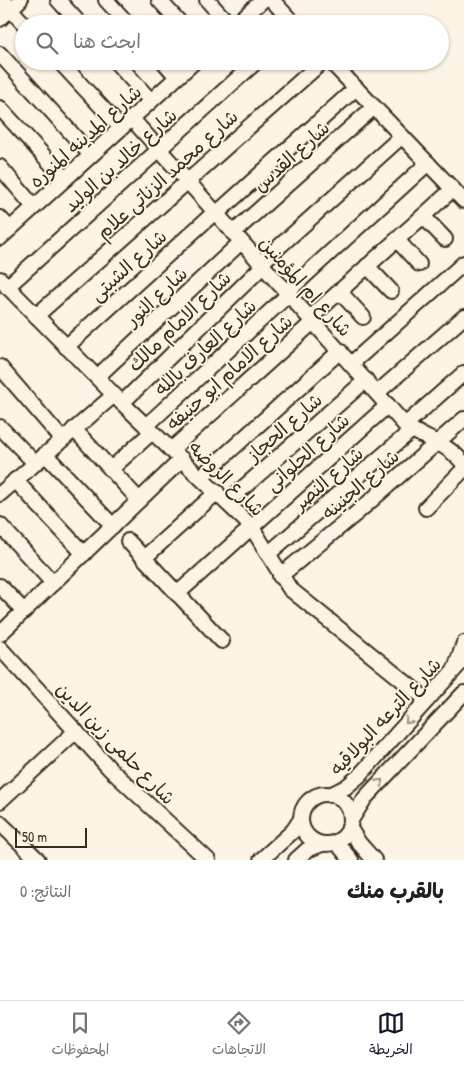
<!DOCTYPE html>
<html lang="ar">
<meta charset="utf-8">
<style>
:root{--surface:#fff;--page:#f6f6f6;--text:#202124;--muted:#757577;--line:#e0e0e0;--accent:#111827}
body{margin:0;font-family:"Patrick Hand","Playpen Sans Arabic",sans-serif;background:var(--page);color:var(--text);direction:rtl}
.scale{position:absolute;left:15px;bottom:12px;width:72px;box-sizing:border-box;padding-left:5px;border:2px solid #3b2a1e;border-top:0;font-size:14px;line-height:18px;white-space:nowrap;color:#3b2a1e;-webkit-text-stroke:4px #fcf5e5;paint-order:stroke}
.list{margin:0;padding:0;list-style:none}
h2{display:flex;justify-content:space-between;align-items:center;height:65px;margin:0;padding:0 20px;font-size:21px}
h2 small{font-size:16px;font-weight:400;color:var(--muted)}
.icon{flex:none;width:28px;height:28px;fill:none;stroke:currentColor;stroke-width:2;stroke-linecap:round;stroke-linejoin:round}
.map{position:relative;flex:none;width:464px;height:860px;overflow:hidden;direction:ltr}
.search{position:absolute;background:var(--surface);box-shadow:0 1px 4px #0004;left:15px;right:15px;top:15px;height:55px;display:flex;align-items:center;gap:12px;box-sizing:border-box;padding:0 18px;border-radius:28px;color:var(--muted);font-size:19px}
.sheet{height:140px;background:var(--surface)}
nav{display:flex;justify-content:space-around;align-items:center;box-sizing:border-box;height:70px;border-top:1px solid var(--line);background:var(--surface);font-size:14px;color:var(--muted)}
nav a{display:grid;justify-items:center;gap:2px}
nav .on{color:var(--accent)}
.map>svg:first-child{display:block}
.lines{fill:none;stroke-linecap:round;stroke-linejoin:round}
.minor-casing{stroke:#3b2a1e;stroke-width:18}
.minor{stroke:#fcf5e5;stroke-width:14}
.oneway{stroke:#9c9082}
.labels{text-anchor:middle;dominant-baseline:central;stroke-width:4;stroke-linejoin:round;paint-order:stroke}
.street-label{font-size:19px;fill:#3b2a1e;stroke:#fcf5e5}
</style>
<div class="map">
<svg width="464" height="860" viewBox="0 0 464 860">
<rect width="100%" height="100%" fill="#fcf5e5"/>
<filter id="ink" filterUnits="userSpaceOnUse"><feTurbulence type="fractalNoise" baseFrequency=".02" numOctaves="2"/><feDisplacementMap in="SourceGraphic" scale="10" xChannelSelector="R" yChannelSelector="G"/><feConvolveMatrix kernelMatrix="1 2 1 2 8 2 1 2 1" color-interpolation-filters="sRGB"/></filter>
<g filter="url(#ink)">
<g class="lines">
<defs>
<g id="minor">
<polyline points="2,0 24,24"/>
<polyline points="58,0 80,24"/>
<polyline points="106,0 128,24"/>
<polyline points="159,0 181,24"/>
<polyline points="207,0 229,24"/>
<polyline points="272,0 294,24"/>
<polyline points="0,19 20,0"/>
<polyline points="236,24 263,0"/>
<polyline points="0,54 91,155"/>
<polyline points="59,61 121,128"/>
<polyline points="115,61 151,101"/>
<polyline points="163,61 177,77"/>
<polyline points="330,61 464,201"/>
<polyline points="0,108 65,179"/>
<path d="M132,119l273,306c21,16 42,17 59,39"/>
<polyline points="0,167 34,207"/>
<polyline points="216,214 356,88"/>
<polyline points="423,216 445,239"/>
<polyline points="0,218 10,229"/>
<polyline points="233,233 374,107"/>
<polyline points="0,238 195,61"/>
<polyline points="397,240 419,264"/>
<polyline points="261,263 402,136"/>
<polyline points="367,266 391,291"/>
<polyline points="0,279 122,403 251,526 290,589 427,700"/>
<polyline points="7,287 257,61"/>
<polyline points="339,291 363,317"/>
<polyline points="287,292 428,163"/>
<polyline points="36,316 323,61"/>
<polyline points="310,318 453,189"/>
<polyline points="66,347 215,212"/>
<polyline points="351,364 464,263"/>
<polyline points="0,367 62,439"/>
<polyline points="97,377 241,242"/>
<polyline points="377,393 464,317"/>
<polyline points="122,403 263,266"/>
<polyline points="405,425 464,373"/>
<polyline points="146,426 289,294"/>
<polyline points="0,427 35,463"/>
<polyline points="74,429 139,500"/>
<polyline points="171,450 313,322"/>
<polyline points="45,454 113,526"/>
<polyline points="111,469 152,432"/>
<polyline points="201,477 340,351"/>
<polyline points="15,480 84,554"/>
<polyline points="0,494 114,395"/>
<polyline points="227,502 366,380"/>
<polyline points="426,508 464,469"/>
<polyline points="0,525 53,583"/>
<polyline points="128,541 222,641"/>
<polyline points="268,554 412,430"/>
<polyline points="144,558 217,492"/>
<polyline points="280,576 359,511 464,419"/>
<polyline points="0,586 24,611"/>
<polyline points="177,594 388,405"/>
<polyline points="0,634 182,459"/>
<polyline points="0,648 110,769 208,860"/>
<polyline points="456,666 464,643"/>
<circle cx="326" cy="819" r="25"/>
<polyline points="330,795 346,787 359,776 464,659"/>
<polyline points="0,801 76,731"/>
<polyline points="351,820 365,798 464,693"/>
<polyline points="0,823 38,860"/>
<polyline points="349,827 359,843 374,860"/>
<polyline points="336,842 351,860"/>
<polyline points="261,860 293,831 301,819"/>
<polyline points="296,860 307,850 322,844"/>
</g>
</defs>
<use href="#minor" class="minor-casing"/>
<use href="#minor" class="minor"/>
</g>
<defs><path id="oneway-chevron" d="M-2-3.5L2.5 0L-2 3.5" fill="none" stroke-width="1.6" stroke-linecap="round" stroke-linejoin="round" transform="scale(1.25)"/></defs>
<g class="oneway">
<use href="#oneway-chevron" transform="translate(408 721) rotate(132)"/>
<use href="#oneway-chevron" transform="translate(380 782) rotate(-47)"/>
</g>
</g>
<g class="labels">
<g class="street-label">
<text transform="translate(85 136) rotate(-42)">شارع المدينه المنوره</text>
<text transform="translate(291 156) rotate(-42)">شارع القدس</text>
<text transform="translate(120 160) rotate(-42)">شارع خالد بن الوليد</text>
<text transform="translate(167 174) rotate(-42)">شارع محمد الزناتى علام</text>
<text transform="translate(128 265) rotate(-42)">شارع الشبتى</text>
<text transform="translate(306 286) rotate(48)">شارع ام المؤمنين</text>
<text transform="translate(156 296) rotate(-43)">شارع النور</text>
<text transform="translate(179 321) rotate(-44)">شارع الامام مالك</text>
<text transform="translate(205 347) rotate(-43)">شارع العارف بالله</text>
<text transform="translate(229 372) rotate(-42)">شارع الامام ابو حنيفه</text>
<text transform="translate(284 427) rotate(-41)">شارع الحجاز</text>
<text transform="translate(307 452) rotate(-42)">شارع الحلوانى</text>
<text transform="translate(227 478) rotate(45)">شارع الروضه</text>
<text transform="translate(328 478) rotate(-41)">شارع النصر</text>
<text transform="translate(360 484) rotate(-41)">شارع الجنينه</text>
<text transform="translate(385 716) rotate(-47)">شارع الترعه البولاقيه</text>
<text transform="translate(116 743) rotate(46)">شارع حلمى زين الدين</text>
</g>
</g>
</svg>
<div class="scale">50 m</div>
<div class="search"><svg class="icon" aria-label="search" viewBox="0 0 24 24"><circle cx="10" cy="10" r="6"/><path d="M15 15l6 6"/></svg>ابحث هنا</div>
</div>
<section class="sheet">
<h2>بالقرب منك<small>النتائج: 0</small></h2>
<ul class="list">
</ul>
</section>
<nav>
<a class="on"><svg class="icon" aria-label="map" viewBox="0 0 24 24"><path d="M3 6l6-2 6 2 6-2v14l-6 2-6-2-6 2zM9 4v14M15 6v14"/></svg>الخريطة</a>
<a><svg class="icon" aria-label="directions" viewBox="0 0 24 24"><path d="M12 3l9 9-9 9-9-9zM9 14v-3h6M13 9l2 2-2 2"/></svg>الاتجاهات</a>
<a><svg class="icon" aria-label="saved" viewBox="0 0 24 24"><path d="M7 4h10v16l-5-4-5 4z"/></svg>المحفوظات</a>
</nav>
